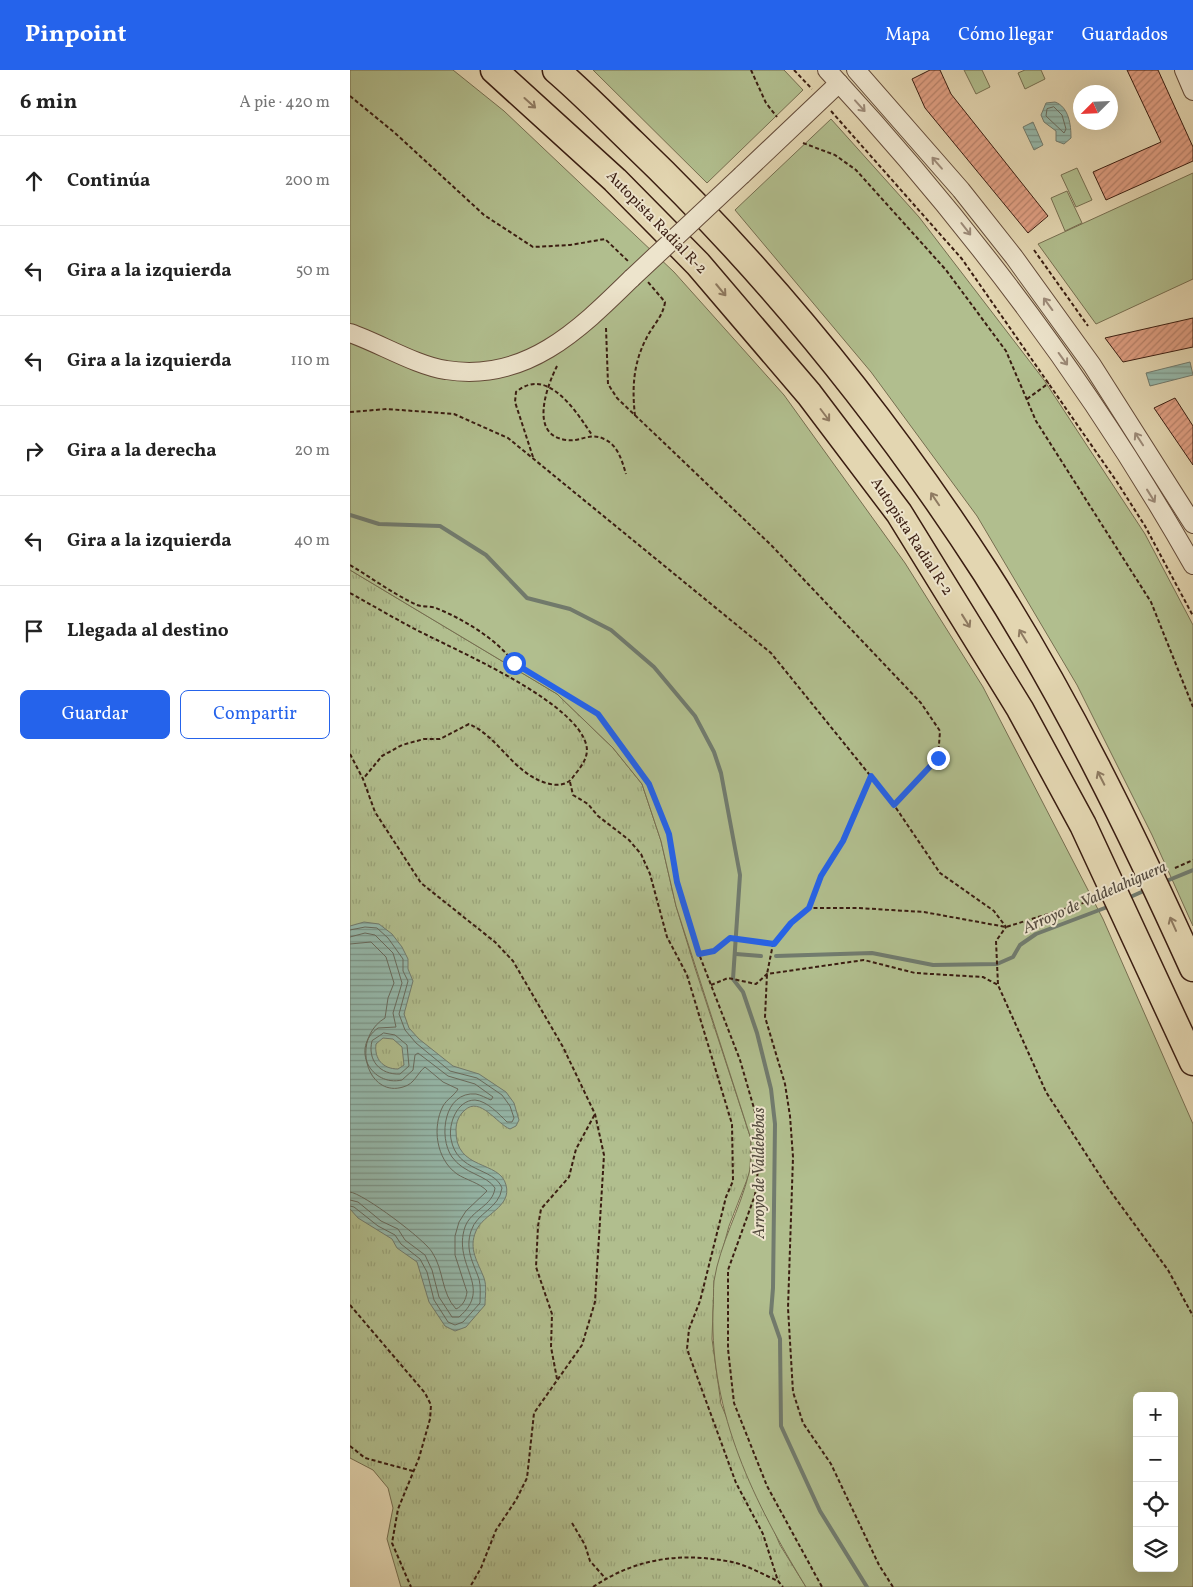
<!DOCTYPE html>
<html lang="es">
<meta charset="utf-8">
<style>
:root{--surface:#fff;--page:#f6f6f6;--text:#222;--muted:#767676;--line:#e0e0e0;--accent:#2563eb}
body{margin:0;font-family:Vollkorn,serif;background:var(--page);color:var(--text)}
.controls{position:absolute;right:15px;bottom:15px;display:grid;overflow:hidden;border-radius:8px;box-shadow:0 5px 20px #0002}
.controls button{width:45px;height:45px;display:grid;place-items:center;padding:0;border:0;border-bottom:1px solid var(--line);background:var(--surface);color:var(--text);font:25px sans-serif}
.compass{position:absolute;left:723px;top:15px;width:45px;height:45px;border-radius:50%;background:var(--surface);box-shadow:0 5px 20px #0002;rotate:246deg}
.stop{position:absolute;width:15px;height:15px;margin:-11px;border:4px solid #2563eb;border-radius:50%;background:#fff}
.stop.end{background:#2563eb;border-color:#fff;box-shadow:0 1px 5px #0008}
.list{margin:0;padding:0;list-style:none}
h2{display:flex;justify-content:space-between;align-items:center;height:65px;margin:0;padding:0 20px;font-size:21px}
h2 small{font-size:16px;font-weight:400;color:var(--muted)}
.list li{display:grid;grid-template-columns:32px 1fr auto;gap:15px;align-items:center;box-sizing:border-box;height:90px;padding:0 20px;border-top:1px solid var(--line)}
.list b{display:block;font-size:19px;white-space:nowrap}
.list em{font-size:16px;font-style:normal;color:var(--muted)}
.actions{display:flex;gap:10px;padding:15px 20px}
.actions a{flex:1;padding:11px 0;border:1px solid var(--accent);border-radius:8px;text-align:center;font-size:18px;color:var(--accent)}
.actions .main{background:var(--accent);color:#fff}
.icon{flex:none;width:28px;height:28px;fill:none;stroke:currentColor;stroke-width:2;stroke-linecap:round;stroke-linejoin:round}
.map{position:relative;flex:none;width:843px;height:1517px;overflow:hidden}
header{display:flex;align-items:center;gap:30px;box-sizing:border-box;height:70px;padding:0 25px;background:var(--accent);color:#fff}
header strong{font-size:24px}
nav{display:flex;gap:28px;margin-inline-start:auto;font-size:18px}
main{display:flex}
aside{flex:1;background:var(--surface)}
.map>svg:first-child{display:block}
.grass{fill:url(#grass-tufts);stroke:#766e50}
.park{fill:#b1be8e;stroke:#766e50;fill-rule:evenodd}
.water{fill:url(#water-rules);stroke:#717b6e;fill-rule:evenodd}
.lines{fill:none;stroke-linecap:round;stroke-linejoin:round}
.shore{stroke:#686b5e;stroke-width:1}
.stream{stroke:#717b6e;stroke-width:4}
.building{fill:url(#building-hatch);stroke:#3a1d11}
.minor-casing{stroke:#644b39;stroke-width:20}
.highway-casing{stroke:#3a1d11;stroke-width:29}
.path{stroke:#3a1d11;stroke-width:2;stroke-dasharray:4 2.5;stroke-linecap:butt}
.minor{stroke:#ede4cc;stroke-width:18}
.highway{stroke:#e3d6b1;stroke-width:26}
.minor-bridge-casing{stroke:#644b39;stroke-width:20;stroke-linecap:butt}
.minor-bridge{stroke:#ede4cc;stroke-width:18}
.oneway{stroke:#8e7a61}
.oneway2{stroke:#9c8a78}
.route{stroke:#2563eb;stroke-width:6}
.labels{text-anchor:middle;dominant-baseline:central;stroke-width:4;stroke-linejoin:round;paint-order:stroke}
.street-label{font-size:15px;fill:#3a1d11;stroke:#ede4cc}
.water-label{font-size:16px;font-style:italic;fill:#554c40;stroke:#ede4cc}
</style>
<header>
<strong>Pinpoint</strong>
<nav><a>Mapa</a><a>Cómo llegar</a><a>Guardados</a></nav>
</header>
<main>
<aside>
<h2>6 min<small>A pie · 420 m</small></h2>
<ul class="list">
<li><svg class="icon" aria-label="ahead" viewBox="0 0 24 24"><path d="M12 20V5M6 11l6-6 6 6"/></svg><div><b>Continúa</b></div><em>200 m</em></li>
<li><svg class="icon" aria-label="left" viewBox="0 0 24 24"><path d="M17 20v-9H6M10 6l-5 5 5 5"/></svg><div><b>Gira a la izquierda</b></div><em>50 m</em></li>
<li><svg class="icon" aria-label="left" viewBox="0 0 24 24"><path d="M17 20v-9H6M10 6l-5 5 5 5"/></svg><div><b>Gira a la izquierda</b></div><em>110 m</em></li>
<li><svg class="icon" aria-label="right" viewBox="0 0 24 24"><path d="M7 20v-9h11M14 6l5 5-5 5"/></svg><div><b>Gira a la derecha</b></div><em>20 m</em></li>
<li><svg class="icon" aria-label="left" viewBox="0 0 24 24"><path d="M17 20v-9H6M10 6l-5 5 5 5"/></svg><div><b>Gira a la izquierda</b></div><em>40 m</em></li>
<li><svg class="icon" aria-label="arrive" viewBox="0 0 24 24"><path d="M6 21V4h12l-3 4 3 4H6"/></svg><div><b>Llegada al destino</b></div></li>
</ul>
<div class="actions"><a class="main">Guardar</a><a>Compartir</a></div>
</aside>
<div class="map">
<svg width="843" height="1517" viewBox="0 0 843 1517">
<defs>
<pattern id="grass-tufts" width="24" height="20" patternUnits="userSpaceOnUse" patternTransform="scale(1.25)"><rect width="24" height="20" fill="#b1be8e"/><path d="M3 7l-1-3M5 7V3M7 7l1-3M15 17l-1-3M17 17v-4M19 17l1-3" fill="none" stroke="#99a379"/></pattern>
<pattern id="water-rules" width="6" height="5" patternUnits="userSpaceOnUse" patternTransform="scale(1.25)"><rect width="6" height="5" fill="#95b9ac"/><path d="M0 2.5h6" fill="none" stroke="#7b968b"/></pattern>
<pattern id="building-hatch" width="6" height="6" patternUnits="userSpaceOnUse" patternTransform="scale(1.25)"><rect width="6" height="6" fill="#e09f83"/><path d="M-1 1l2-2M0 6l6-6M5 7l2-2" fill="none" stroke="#b7816a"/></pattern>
</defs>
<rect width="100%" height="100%" fill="#e3d6b1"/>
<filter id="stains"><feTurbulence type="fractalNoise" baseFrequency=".004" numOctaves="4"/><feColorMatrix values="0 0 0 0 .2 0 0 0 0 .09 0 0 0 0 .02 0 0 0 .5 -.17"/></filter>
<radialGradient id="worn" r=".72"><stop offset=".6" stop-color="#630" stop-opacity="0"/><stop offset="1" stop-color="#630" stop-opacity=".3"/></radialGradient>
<polygon class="grass" points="0,500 207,624 263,678 292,714 311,771 326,836 345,898 401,1069 400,1102 379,1156 364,1211 362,1269 371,1334 430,1475 456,1517 51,1517 37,1469 43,1438 38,1418 23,1400 0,1388"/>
<g class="park">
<path d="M0,0h103l51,41 170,161 110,123 121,168 78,124 120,232 90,205v463h-387c-52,-85 -96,-173 -93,-275 1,-10 0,-21 1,-31 6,-38 26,-71 35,-108 3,-10 2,-23 2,-34l-75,-233 -15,-65 -19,-57 -29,-36 -56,-54 -207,-124zM787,1326h37v172h-37z"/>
<polygon points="243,0 434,0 453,20 357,113"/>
<polygon points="614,0 632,0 640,17 626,24"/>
<polygon points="675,0 691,0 695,9 675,19 668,3"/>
<polygon points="481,49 569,147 694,310 795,464 843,555 843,856 802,765 727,615 627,446 521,302 385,140"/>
<polygon points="727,98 742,130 726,137 711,105"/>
<polygon points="843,103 843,209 746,254 688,174"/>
<polygon points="717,121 732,153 715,161 701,128"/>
</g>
<g class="water">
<path d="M705,32c14,5 16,23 16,36l-7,6 -8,-3v-10l-12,-9 -3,-7 5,-12z"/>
<polygon points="683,52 693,75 684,80 673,57"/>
<polygon points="840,292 843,305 800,316 796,303"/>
<path d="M14,852l15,2 13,10 10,13 6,12v10l5,12 -9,33 5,14 10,11 34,27 26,8 27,18 8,11 5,17 -3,6 -6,3c-13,-5 -30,-33 -45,-19 -6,5 -9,12 -9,20 -1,41 44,30 50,55 6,22 -23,29 -30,46 -8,18 2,31 8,47 3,8 1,19 1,27l-19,22 -11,4 -10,-5 -16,-24 -12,-40 -20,-14 -5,-9 -34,-21 -8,-9v-283zM33,968l10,1 9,8 2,18 -6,4c-15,0 -24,-10 -22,-25z"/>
</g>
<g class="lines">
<g class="shore">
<polygon points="704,37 712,45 716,59 714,63 696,46 697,39"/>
<path d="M0,860l15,-3 12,1 11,10 15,21v12l5,10 -9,33 6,16 11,13 34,28 27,7 25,17 8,11 4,12 -2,4h-5c-8,-8 -20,-21 -32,-22 -18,0 -27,24 -24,39 6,34 43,28 51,49 -3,21 -25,24 -31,43 -6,19 2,31 8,48 2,7 1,16 1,24l-17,19 -8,3 -7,-3 -14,-22 -7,-28 -7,-13 -19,-15 -6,-9 -17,-9 -24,-19 -4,-1"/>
<path d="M0,867l15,-4 10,2 18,18 9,30 -9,30 3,14 -18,1c-28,20 -7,59 24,52l11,-10 2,-15 3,-2 30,23 27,8 18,13 -2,3c-5,-2 -10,-5 -15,-6 -32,-3 -38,43 -24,63 12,17 35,18 43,31 -2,18 -24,22 -30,39 -13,39 29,60 -6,90h-7l-13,-20 -7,-27 -7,-15 -20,-15 -7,-11 -17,-8 -23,-19 -8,-2"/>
<path d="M0,874l21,-2 15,15 8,26 -6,15 -3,20c-35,21 -18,80 18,69 12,-3 14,-14 22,-20l18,15 15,7c-3,6 -11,10 -15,17 -11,21 -7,53 14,68 9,6 23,9 30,17l-21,20 -7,11 -4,14v19l12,37c-1,7 -4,14 -11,17 -15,-16 -12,-39 -24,-57 -7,-12 -69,-59 -82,-60"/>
<path d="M34,963l11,2 12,10 2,21 -9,8c-20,1 -33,-14 -28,-33z"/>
</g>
<g class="stream">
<polyline points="0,445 29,454 90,456 136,485 177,528 220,539 261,560 304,597 345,646 364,682 371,703 390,805 383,909 393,922 407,963 421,1019 425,1054 423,1218 421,1243 430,1269 431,1356 470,1441 517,1517"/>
<polyline points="814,812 843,800"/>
<polyline points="778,828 796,820"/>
<polyline points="386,884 411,886"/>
<polyline points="426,886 522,883 583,895 647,894 663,887 670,875 686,864 760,836"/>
</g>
</g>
<g class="building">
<polygon points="580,0 590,0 601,24 698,146 678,163 575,38 562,9"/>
<polygon points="777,0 808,0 843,77 843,91 756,130 743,102 811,72"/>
<polygon points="843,248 843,277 773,292 755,268"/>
<polygon points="825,328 843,356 843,395 804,338"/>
</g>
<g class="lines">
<defs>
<g id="minor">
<path d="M477,0c140,151 264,315 366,495"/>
<polyline points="506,0 611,120 664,187 742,295 843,454"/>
<polyline points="834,0 843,21"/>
<polyline points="392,105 489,13"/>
<path d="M0,263c29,10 67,33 96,37 80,13 134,-41 186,-92"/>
</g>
<g id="highway">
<polyline points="144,0 265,110 348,194 459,324 549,443 670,639 733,755 843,992"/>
<path d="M206,0c27,23 52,49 77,73 134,128 252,274 353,430 80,125 146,260 207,395"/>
</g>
</defs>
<use href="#minor" class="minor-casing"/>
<use href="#highway" class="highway-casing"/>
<g class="path">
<polyline points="401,0 416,33 427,47"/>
<polyline points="444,0 462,19"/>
<polyline points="0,26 45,63 134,145 183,177 220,175 255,169 279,192"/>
<polyline points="481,41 612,189 767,412 795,456 843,546"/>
<polyline points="453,73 485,85 506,100 596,200 656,281 686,351 801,532 843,637"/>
<polyline points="684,180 738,256"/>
<polyline points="256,258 258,314 267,328 422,476 571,633 590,661 588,688 544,735"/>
<path d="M207,296c-10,20 -29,70 10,74 13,2 24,-8 37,-1 14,6 18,22 22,35"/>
<polyline points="677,329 699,313"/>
<polyline points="0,342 37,339 104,344 158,368 421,583 544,735 590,803 644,841 656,857 646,871 648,915 696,1022 758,1118 818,1200 843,1246"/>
<path d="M285,346c-3,-27 -2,-52 11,-77 6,-13 17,-22 19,-37l-17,-20"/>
<path d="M183,387l-18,-55 1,-10c32,-27 61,21 76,43"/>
<path d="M0,495c22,13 43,29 67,40 6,2 13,1 19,3 27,11 61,31 78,55l84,51 51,69 20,51 8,47 22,73 41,106 22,76 -7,59 -27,75v79l6,54 33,83 55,101"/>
<path d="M0,523c29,16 57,33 87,47 36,18 138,64 149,104 4,13 -6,24 -13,33 -6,9 -17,9 -27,6 -33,-10 -47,-46 -77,-59l-29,15h-16l-22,6 -20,11 -19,23"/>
<polyline points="0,684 13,709 25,742 71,813 145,872 163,891 213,977 245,1044 254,1085 245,1232 232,1275 184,1343 177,1408 166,1430 146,1460 131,1498 120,1517"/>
<polyline points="220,712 223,725 238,734 248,746 279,770 291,784 300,804 317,867 337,905 382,1054 383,1111 376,1127 350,1231 339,1259 337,1279 386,1413 413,1464 428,1511"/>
<polyline points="825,798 843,790"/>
<polyline points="459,838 471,806 493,771 520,707"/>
<polyline points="349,884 364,881 380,868 423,874"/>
<polyline points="361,915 378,908 406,914 417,904 514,890 565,903 633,907 648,915"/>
<polyline points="0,1235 75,1323 81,1335 80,1349 69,1388 48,1439 42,1473 61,1517"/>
<polyline points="207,1309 201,1277 202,1244 186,1197 188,1156 191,1139 219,1107 226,1079 245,1044"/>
<polyline points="0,1376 15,1388 63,1401"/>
<polyline points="222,1453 235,1475 240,1491 256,1509"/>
<path d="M243,1517c43,-29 88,-35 139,-25 15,3 32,13 46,19l5,6"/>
<polyline points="543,1517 529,1495 481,1394 453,1353 443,1322 438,1238 443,1087 440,1046 435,1014 415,947 417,904 423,874 441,853 459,838 508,838 574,842 656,857 743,830"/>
</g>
<use href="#minor" class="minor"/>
<use href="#highway" class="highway"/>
<defs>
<polyline id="minor-bridge" points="282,208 392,105"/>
</defs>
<use href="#minor-bridge" class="minor-bridge-casing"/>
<use href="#minor-bridge" class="minor-bridge"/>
</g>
<defs><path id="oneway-shaft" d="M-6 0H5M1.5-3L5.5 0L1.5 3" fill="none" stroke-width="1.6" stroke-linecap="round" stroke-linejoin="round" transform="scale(1.25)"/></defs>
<g class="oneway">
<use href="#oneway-shaft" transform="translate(180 33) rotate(42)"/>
<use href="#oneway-shaft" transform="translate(371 220) rotate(50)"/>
<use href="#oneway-shaft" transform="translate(475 345) rotate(53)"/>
<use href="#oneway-shaft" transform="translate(585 429) rotate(-124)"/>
<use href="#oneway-shaft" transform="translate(616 551) rotate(58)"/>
<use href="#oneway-shaft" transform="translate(673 566) rotate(-121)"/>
<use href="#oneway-shaft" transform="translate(751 708) rotate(-117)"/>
<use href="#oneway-shaft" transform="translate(823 854) rotate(-114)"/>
</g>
<g class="oneway2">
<use href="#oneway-shaft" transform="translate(510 36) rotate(48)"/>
<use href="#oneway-shaft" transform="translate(587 93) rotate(-131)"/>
<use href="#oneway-shaft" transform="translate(616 159) rotate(52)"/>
<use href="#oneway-shaft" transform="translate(698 234) rotate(-126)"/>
<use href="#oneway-shaft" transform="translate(713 289) rotate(54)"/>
<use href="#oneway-shaft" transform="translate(789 369) rotate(-123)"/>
<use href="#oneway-shaft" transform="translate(801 426) rotate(58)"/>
</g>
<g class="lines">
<polyline class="route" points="164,593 248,644 299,714 319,764 327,812 349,884 364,881 380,868 424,874 441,853 459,838 471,806 493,771 521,706 544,735 588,688"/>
</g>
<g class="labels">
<g class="street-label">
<text transform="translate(306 153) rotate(46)">Autopista Radial R-2</text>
<text transform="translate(561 467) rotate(57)">Autopista Radial R-2</text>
</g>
<g class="water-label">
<text transform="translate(745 828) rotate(-24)">Arroyo de Valdelahiguera</text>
<text transform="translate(410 1103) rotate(-90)">Arroyo de Valdebebas</text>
</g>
</g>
<rect width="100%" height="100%" filter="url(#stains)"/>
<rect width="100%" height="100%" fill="url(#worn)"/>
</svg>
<div class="controls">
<button>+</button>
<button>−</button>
<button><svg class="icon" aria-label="locate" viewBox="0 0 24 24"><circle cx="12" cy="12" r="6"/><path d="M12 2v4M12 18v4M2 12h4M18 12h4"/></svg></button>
<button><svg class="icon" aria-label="layers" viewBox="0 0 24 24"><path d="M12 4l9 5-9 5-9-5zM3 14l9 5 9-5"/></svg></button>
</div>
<svg class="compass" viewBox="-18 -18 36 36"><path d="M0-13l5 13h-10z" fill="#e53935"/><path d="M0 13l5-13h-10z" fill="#767676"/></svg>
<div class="stop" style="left:164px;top:593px"></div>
<div class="stop end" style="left:588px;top:688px"></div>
</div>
</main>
